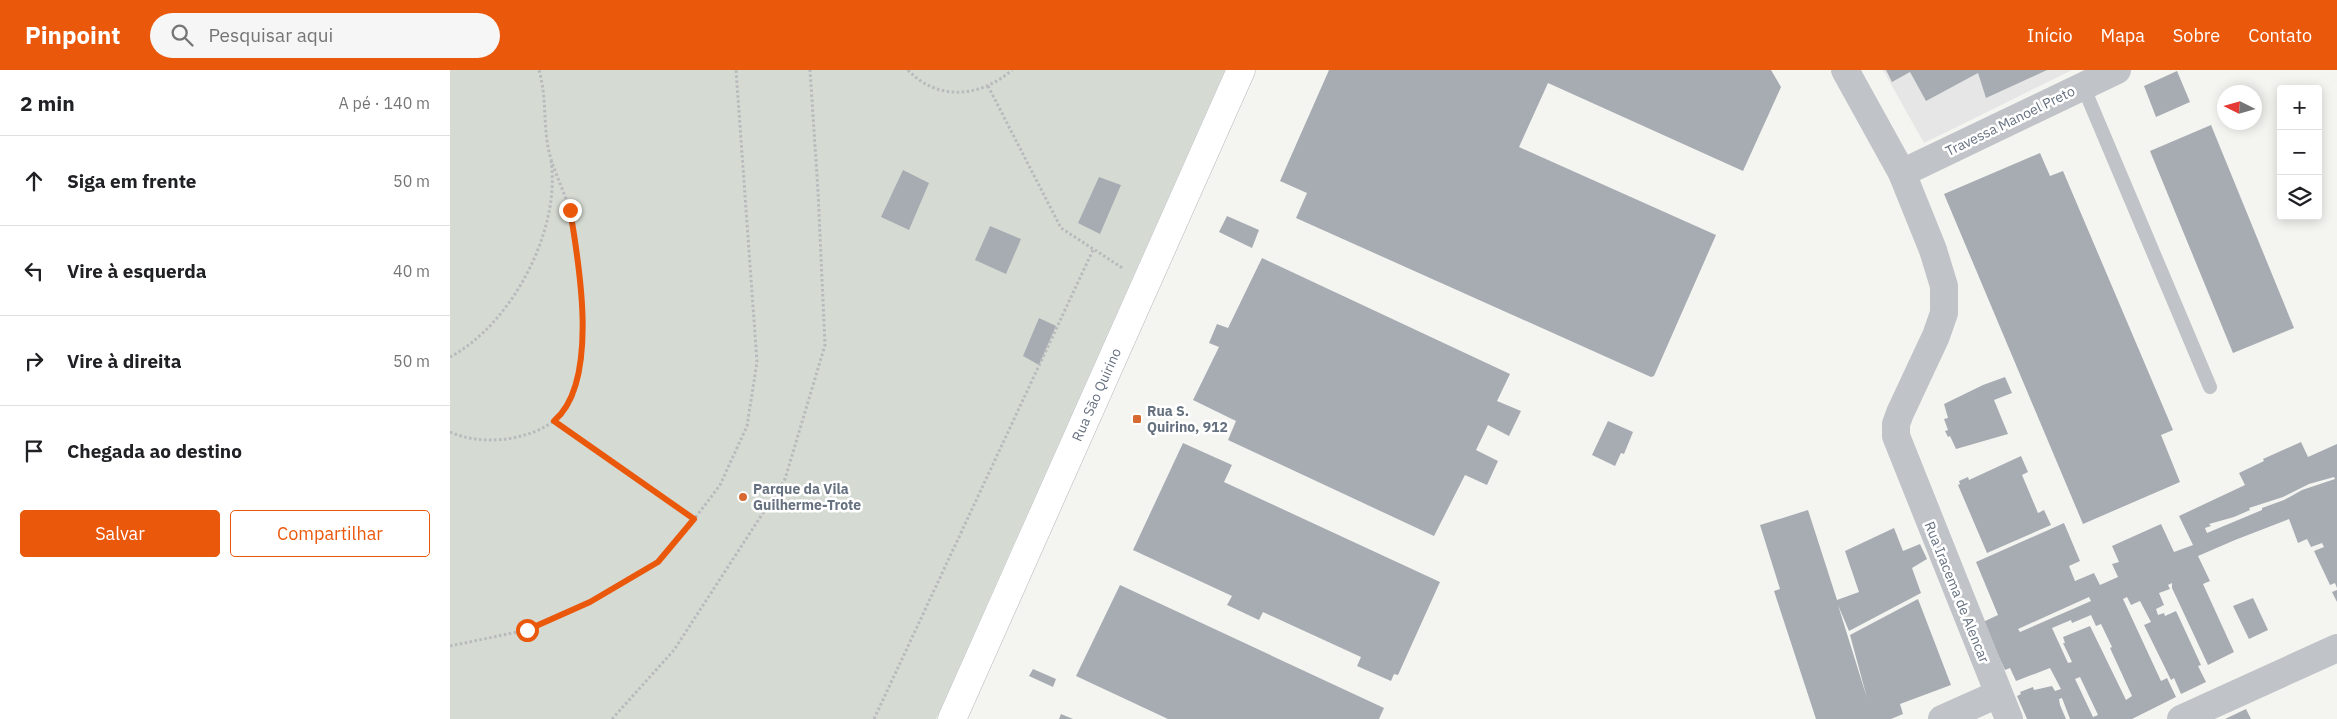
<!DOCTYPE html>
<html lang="pt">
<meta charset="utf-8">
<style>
:root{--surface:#fff;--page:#f6f6f6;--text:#202124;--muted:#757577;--line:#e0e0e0;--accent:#ea580c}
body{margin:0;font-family:"IBM Plex Sans",sans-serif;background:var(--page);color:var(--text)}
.controls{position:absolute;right:15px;top:15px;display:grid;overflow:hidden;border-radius:5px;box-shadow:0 2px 12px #0003}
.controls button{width:45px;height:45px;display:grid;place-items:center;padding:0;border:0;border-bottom:1px solid var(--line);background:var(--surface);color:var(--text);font:25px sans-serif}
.compass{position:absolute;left:1767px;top:15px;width:45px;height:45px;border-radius:50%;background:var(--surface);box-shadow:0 2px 12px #0003;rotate:275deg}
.stop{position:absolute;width:15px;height:15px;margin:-11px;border:4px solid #ea580c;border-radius:50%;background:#fff}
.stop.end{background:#ea580c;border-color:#fff;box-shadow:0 1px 5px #0008}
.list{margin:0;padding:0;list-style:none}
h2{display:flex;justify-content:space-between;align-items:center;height:65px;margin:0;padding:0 20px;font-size:21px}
h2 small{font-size:16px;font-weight:400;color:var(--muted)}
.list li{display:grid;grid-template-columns:32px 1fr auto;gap:15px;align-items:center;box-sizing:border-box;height:90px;padding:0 20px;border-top:1px solid var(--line)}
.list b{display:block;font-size:19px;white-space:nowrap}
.list em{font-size:16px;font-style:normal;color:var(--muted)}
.actions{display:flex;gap:10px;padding:15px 20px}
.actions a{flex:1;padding:11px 0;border:1px solid var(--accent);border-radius:5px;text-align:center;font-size:18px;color:var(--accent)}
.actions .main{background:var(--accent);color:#fff}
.icon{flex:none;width:28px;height:28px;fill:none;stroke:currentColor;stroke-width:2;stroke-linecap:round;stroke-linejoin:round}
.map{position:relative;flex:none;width:1887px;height:649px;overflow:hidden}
header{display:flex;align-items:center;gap:30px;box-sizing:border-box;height:70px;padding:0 25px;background:var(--accent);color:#fff}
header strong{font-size:24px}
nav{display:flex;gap:28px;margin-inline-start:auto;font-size:18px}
.search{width:350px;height:45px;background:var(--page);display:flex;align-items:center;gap:12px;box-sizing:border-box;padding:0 18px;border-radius:28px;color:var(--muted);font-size:19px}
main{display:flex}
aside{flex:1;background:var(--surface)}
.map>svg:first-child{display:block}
.built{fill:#e5e6e5}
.green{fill:#d5dbd3}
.building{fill:#a7acb3;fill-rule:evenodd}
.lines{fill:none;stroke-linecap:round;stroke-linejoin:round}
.secondary-casing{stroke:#b3b6bb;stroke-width:29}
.path{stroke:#b8babd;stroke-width:3;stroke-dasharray:2.5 2.5;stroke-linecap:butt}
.lane{stroke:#c0c3c7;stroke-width:14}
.street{stroke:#c0c3c7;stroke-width:28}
.secondary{stroke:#fff;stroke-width:28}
.route{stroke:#ea580c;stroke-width:6}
.poi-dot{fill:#d76a30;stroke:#fff;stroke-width:2}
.labels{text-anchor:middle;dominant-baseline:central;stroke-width:5;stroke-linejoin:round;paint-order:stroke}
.street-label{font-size:14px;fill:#667180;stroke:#fff}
.poi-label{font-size:14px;font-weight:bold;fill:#667180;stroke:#fff;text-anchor:start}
</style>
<header>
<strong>Pinpoint</strong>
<div class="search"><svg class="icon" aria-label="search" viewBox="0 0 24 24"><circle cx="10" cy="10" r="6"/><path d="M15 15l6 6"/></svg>Pesquisar aqui</div>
<nav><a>Início</a><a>Mapa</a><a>Sobre</a><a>Contato</a></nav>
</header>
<main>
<aside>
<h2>2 min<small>A pé · 140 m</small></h2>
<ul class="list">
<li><svg class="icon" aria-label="ahead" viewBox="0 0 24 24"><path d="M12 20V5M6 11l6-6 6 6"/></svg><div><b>Siga em frente</b></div><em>50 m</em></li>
<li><svg class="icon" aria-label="left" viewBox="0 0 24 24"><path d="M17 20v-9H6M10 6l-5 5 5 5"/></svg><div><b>Vire à esquerda</b></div><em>40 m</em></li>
<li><svg class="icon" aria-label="right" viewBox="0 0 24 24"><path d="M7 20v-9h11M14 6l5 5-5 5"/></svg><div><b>Vire à direita</b></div><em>50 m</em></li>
<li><svg class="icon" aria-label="arrive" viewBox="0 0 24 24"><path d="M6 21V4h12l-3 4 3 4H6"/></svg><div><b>Chegada ao destino</b></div></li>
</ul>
<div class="actions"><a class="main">Salvar</a><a>Compartilhar</a></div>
</aside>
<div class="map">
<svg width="1887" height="649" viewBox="0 0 1887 649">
<rect width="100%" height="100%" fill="#f4f5f1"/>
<polygon class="built" points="1433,0 1622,0 1474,73"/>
<polygon class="green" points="0,0 775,0 486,649 0,649"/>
<g class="building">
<polygon points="879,0 1321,0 1331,17 1293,101 1098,13 1069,77 1266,165 1204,306 1201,307 846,148 857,123 830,111"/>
<polygon points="1436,0 1597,0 1536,28 1528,3 1476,31 1460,2 1442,12"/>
<polygon points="1727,1 1740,32 1706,47 1694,16"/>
<polygon points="1761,55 1844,258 1783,283 1700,81"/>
<polygon points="1590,83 1600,106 1613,101 1723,360 1711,365 1730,412 1633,454 1494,124"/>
<polygon points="453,100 479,113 459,160 431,147"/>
<polygon points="649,107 671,115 650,164 628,153"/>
<polygon points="777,146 809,160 802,178 769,162"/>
<polygon points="540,156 571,169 556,204 525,190"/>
<polygon points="812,188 1060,304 1047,331 1071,341 1059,366 1038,355 1026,380 1048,391 1037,415 1015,405 984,466 778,370 786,351 743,330 769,277 759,273 767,254 778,258"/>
<polygon points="589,248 606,256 589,295 573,286"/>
<polygon points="1555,307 1562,323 1544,330 1558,364 1506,379 1500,366 1498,367 1495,361 1498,360 1494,349 1498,348 1494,334 1533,315"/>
<polygon points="1158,351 1183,362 1174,384 1171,383 1165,396 1142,385"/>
<path d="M1851,372l7,15 29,-13v144l-2,-5 -5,2 -16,-34 10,-4 -2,-4 -11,4 -4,-8 -9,4 -9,-24 -54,21 -37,16 12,25 -7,3 31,68 -26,13 -36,-77v-5l-4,2 2,4 -11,4 5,12 -8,4 2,6 6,-2 1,3 11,-5 25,54 -3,1 8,16 -25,12 -7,-16 -3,2 -27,-55 7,-3 -11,-21 -9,4 -4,-8 -4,2 38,82 6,-3 9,19 -44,22h-62l-8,-21 -3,1 1,6 6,14h-39l-10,-23 4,-2 -1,-2 13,-5 1,3 18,-4 3,5 6,-2 -11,-21 -34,13 -6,-13 -5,2 -22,-48 15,-7 -22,-53 88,-39 16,38 -11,5 6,15 19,-8 6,12 18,-8 -6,-13 7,-2 -7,-16 49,-22 13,28 19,-7 -14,-29 66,-31 -6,-12 25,-12 -1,-2zM1884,407l1,2 -33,11 -18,10 -22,8v2l-55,23 -2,-5 6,-2 -2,-2 25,-7 16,-7 -1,-2 34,-11 26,-13zM1639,527l2,4 -71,31 -2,-3zM1641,545l5,11 5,-2 11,23 -2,1 22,48 -6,4 -36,-74 -27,11 2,6h-2l9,19 -4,1 -16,-35 19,-8 1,3zM1630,607l18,38 -5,2 -18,-38z"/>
<polygon points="733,373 782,395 774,412 990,512 948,605 944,604 941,611 907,596 911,587 813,542 809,550 777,535 782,526 683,480"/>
<polygon points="1571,386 1578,402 1572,405 1588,443 1594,440 1601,455 1537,483 1508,415 1510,414 1509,411 1518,407 1519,410"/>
<polygon points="1358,440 1387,530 1409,522 1395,481 1444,458 1453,481 1470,474 1477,489 1462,498 1471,523 1399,561 1388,535 1417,628 1400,565 1468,529 1501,615 1450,634 1453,644 1441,649 1366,649 1324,521 1330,519 1310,455"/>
<polygon points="670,515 934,638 929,649 718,649 626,606"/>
<polygon points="1887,520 1887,532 1882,522"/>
<polygon points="1803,528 1818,560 1799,569 1783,536"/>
<polygon points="583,599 606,609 603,617 579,606"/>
<polygon points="1796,639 1801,649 1775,649"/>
<polygon points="611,644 623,649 609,649"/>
</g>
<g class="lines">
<defs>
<g id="secondary">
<path id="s1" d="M502,649l289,-649"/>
</g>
</defs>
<use href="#secondary" class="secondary-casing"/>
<g class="path">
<path d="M458,0c30,32 73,27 104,0"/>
<polyline points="538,16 611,158 674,199"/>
<path d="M0,287c62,-33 111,-127 101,-196"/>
<polyline points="104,351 244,449"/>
<path d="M0,362c25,11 56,10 81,1 18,-6 34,-19 42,-36 17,-40 8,-145 -4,-188 -5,-19 -15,-37 -20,-57 -6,-27 -2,-54 -10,-82"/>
<polyline points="0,576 77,560 140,532 208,492 233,464 270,415 297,356 307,292 286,0"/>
<polyline points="162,649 224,580 335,409 375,275 368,121 360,0"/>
<polyline points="424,649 643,180"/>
</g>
<polyline class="lane" points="1633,16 1760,317"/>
<g class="street">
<polyline points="1395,0 1452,103 1483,180 1494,216 1494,243 1486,266 1450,343 1446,354 1446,366 1559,649"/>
<polyline points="1452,103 1667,0"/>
<polyline points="1492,649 1548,624"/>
<polyline points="1731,649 1887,578"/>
</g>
<use href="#secondary" class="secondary"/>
</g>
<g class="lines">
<path class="route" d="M77,560l63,-28 68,-40 36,-43 -140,-98c46,-39 25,-158 16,-211"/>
</g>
<g class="poi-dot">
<rect x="682" y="344" width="10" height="10" rx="2.5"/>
<circle cx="293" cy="427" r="5"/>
</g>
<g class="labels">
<g class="street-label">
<text transform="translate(1560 51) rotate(-26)">Travessa Manoel Preto</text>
<text stroke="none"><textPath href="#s1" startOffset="355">Rua São Quirino</textPath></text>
<text transform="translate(1507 522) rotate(68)">Rua Iracema de Alencar</text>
</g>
<g class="poi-label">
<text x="697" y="341">Rua S.<tspan x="697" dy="16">Quirino, 912</tspan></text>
<text x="303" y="419">Parque da Vila<tspan x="303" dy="16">Guilherme-Trote</tspan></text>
</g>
</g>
</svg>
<div class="controls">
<button>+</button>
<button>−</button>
<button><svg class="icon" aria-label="layers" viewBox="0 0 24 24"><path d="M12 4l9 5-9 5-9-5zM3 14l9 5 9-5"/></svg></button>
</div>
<svg class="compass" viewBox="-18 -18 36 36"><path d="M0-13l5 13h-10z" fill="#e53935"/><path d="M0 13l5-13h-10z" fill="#757577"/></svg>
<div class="stop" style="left:77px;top:560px"></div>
<div class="stop end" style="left:120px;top:140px"></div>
</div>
</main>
